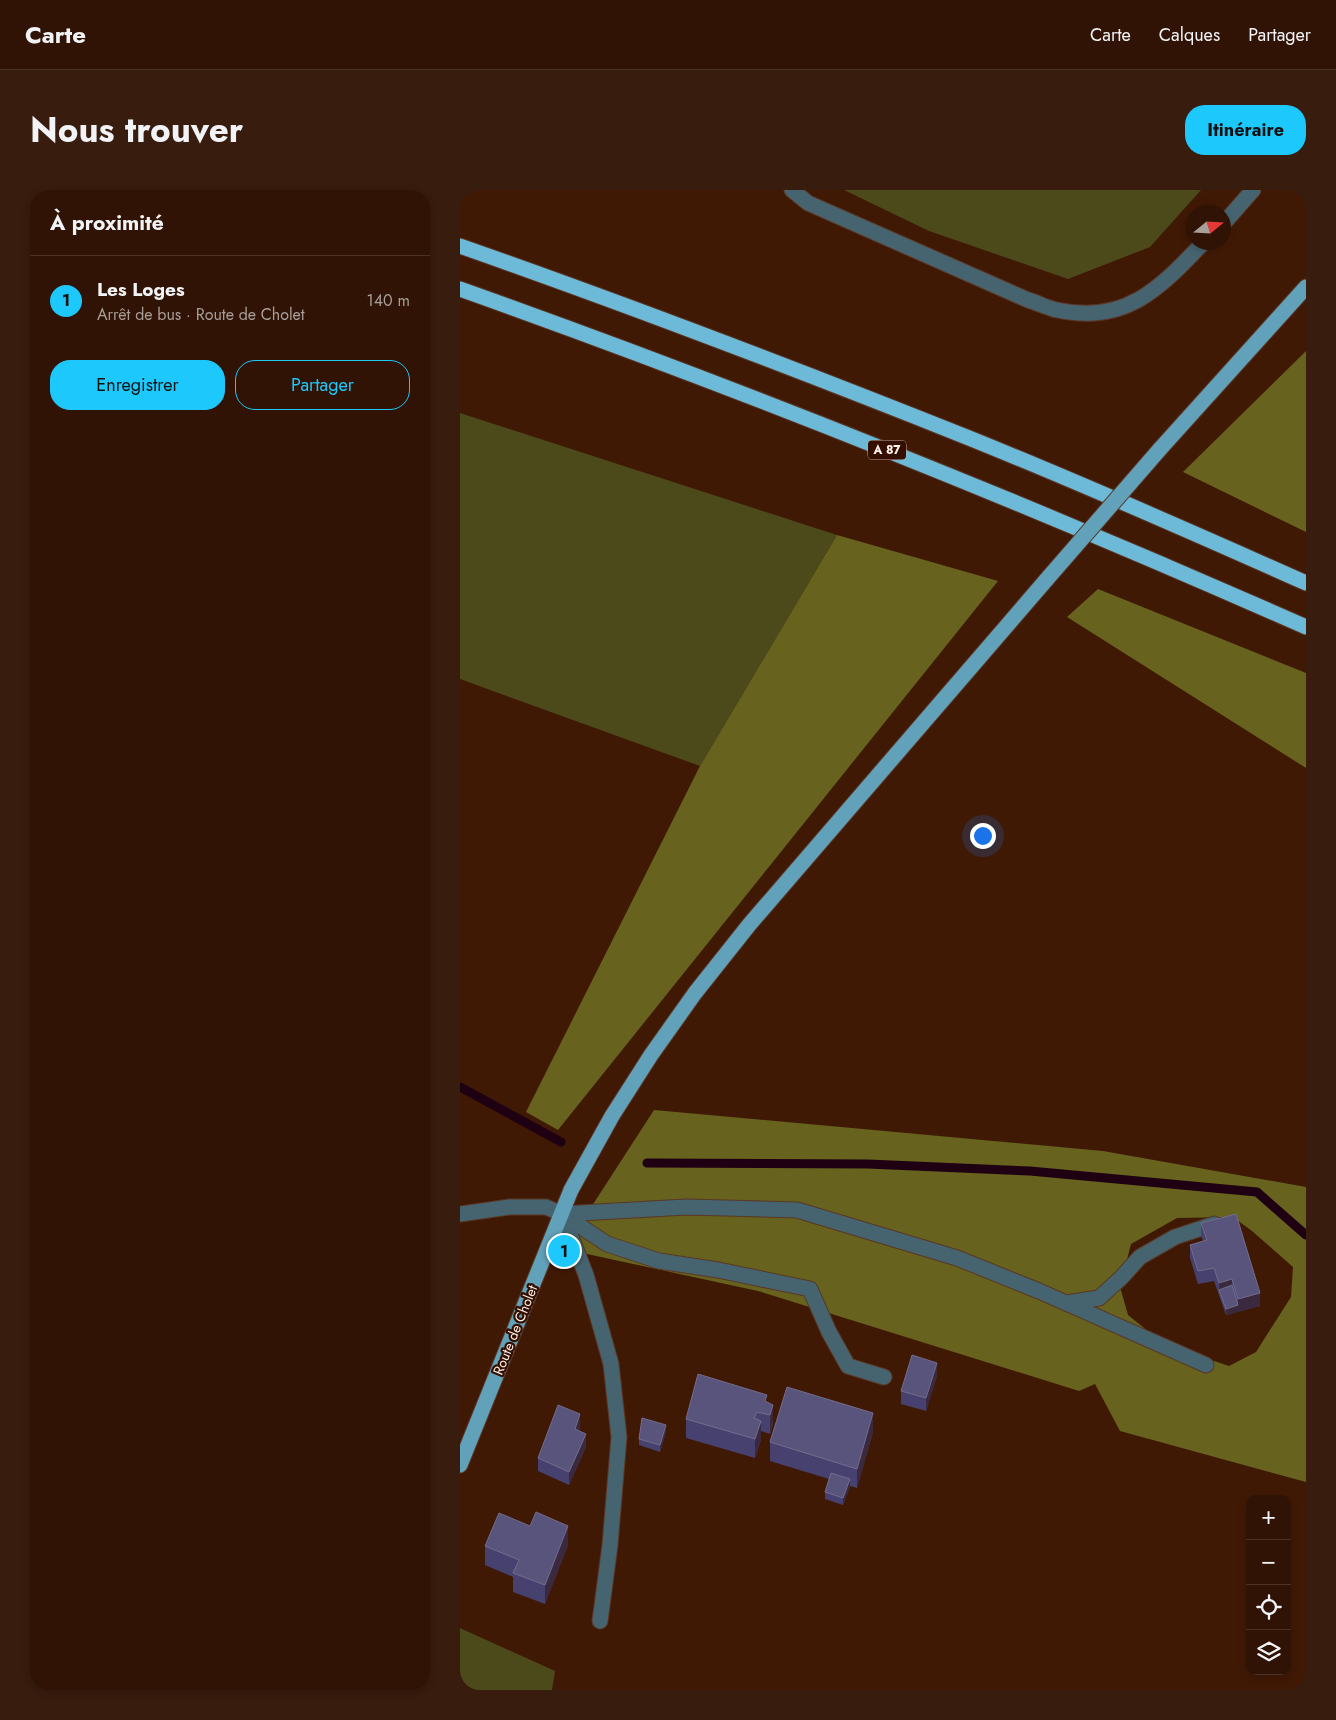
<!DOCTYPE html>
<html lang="fr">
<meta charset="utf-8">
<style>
:root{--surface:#301304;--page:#381c0e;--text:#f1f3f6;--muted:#a89e9a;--line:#4b3226;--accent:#1dc9fc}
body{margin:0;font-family:Jost,sans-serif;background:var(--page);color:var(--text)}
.controls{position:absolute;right:15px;bottom:15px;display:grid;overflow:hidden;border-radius:10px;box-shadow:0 2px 8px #0003}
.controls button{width:45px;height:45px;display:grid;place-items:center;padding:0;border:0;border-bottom:1px solid var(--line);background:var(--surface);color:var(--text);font:25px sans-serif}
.compass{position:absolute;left:726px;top:15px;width:45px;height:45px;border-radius:50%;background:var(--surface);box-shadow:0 2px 8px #0003;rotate:72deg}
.you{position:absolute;left:522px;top:645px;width:18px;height:18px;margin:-12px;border:4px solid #fff;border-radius:50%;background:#1a73e8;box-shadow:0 0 0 8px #1a73e833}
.badge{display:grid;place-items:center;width:32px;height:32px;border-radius:50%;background:var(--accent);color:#111;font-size:16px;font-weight:700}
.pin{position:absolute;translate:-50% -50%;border:2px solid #fff;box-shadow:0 1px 5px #0006}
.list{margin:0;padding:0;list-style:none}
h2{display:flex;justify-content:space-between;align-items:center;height:65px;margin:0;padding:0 20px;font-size:21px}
h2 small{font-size:16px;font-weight:400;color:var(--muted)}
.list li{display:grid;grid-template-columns:32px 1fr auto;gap:15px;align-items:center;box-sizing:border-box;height:90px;padding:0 20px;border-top:1px solid var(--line)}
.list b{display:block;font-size:19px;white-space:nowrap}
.list p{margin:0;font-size:16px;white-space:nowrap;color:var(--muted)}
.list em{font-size:16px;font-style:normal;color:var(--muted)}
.actions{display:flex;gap:10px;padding:15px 20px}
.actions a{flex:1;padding:11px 0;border:1px solid var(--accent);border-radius:20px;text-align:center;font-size:18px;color:var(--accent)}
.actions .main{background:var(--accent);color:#111}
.icon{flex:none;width:28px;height:28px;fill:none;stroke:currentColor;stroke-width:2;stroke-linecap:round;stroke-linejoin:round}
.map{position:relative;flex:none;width:846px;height:1500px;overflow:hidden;border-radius:20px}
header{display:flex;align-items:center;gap:30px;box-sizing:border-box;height:70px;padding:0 25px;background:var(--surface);border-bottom:1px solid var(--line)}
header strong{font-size:24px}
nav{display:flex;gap:28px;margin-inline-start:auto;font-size:18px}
.intro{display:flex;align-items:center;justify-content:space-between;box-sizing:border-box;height:120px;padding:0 30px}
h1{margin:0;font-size:35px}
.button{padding:12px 22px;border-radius:20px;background:var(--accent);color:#111;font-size:18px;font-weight:700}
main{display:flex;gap:30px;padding:0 30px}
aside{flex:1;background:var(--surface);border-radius:20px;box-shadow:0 2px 8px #0003}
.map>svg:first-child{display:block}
.green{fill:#4c491a}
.forest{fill:#67621e;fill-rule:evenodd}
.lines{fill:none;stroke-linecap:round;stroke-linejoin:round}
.stream{stroke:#1e0012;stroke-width:9}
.minor-casing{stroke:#5a3725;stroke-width:17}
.major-casing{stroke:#5a3725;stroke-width:17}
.highway-casing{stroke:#5a3725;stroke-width:17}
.minor{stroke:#466470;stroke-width:15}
.major{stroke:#62a1ba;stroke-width:15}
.highway{stroke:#6cb9d8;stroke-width:15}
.major-bridge-casing{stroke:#5a3725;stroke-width:17;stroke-linecap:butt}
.major-bridge{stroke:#62a1ba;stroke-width:15}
.wall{fill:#46416f}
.shaded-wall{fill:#3b293f}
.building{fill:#59547c;stroke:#736c8d}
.labels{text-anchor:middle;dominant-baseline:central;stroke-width:4.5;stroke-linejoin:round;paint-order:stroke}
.shield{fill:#340f00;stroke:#c1aca3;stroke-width:1}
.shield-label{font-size:12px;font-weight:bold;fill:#fdefe9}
.street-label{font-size:14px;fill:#fdefe9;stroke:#340f00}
</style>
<header>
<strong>Carte</strong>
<nav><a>Carte</a><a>Calques</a><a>Partager</a></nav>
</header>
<div class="intro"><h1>Nous trouver</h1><a class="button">Itinéraire</a></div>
<main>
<aside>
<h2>À proximité<small></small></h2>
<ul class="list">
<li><span class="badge">1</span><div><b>Les Loges</b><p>Arrêt de bus · Route de Cholet</p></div><em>140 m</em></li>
</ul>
<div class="actions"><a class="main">Enregistrer</a><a>Partager</a></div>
</aside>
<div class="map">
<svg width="846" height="1500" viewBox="0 0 846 1500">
<rect width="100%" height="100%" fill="#401905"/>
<g class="green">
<polygon points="384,0 741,0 690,57 608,89 469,41"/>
<polygon points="0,223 377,345 240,576 0,489"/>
<polygon points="0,1438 95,1481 92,1500 0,1500"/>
</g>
<g class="forest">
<polygon points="846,161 846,342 723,282"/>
<polygon points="377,345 538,391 98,940 66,922 240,576"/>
<polygon points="638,399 846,483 846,578 607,427"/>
<path d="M194,920l449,41 203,36v295l-186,-51 -25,-47 -16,7 -321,-100 -194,-42zM773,1027l19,14 41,36 -2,30 -35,55 -27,14 -65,-22 -36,-29 -8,-28 11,-43 46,-26z"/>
</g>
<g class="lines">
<g class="stream">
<polyline points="0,897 101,952"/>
<polyline points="187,973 408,974 570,981 797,1002 846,1045"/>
</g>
<defs>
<g id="minor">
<path d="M332,0l16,13 220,97c10,3 19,8 29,10 69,15 103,-22 147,-68"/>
<polyline points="764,33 793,0"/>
<polyline points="0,1024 50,1017 86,1017 102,1024 126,1085 151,1174 159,1247 150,1355 140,1431"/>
<polyline points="606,1113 639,1108 661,1088 680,1067 715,1047 754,1034"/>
<polyline points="424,1187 388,1176 369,1142 350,1099 258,1080 199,1071 147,1054 102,1024 226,1017 337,1020 497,1068 579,1101 746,1175"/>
</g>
<g id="major">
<polyline points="700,259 846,97"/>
<polyline points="0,1275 111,1000 152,926 191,865 235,803 289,735 587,389"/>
</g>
<g id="highway">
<path d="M0,56c171,60 341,125 509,192 114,46 225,95 337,145"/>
<path d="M0,99c287,102 568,215 846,338"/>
</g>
</defs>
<use href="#minor" class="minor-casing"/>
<use href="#major" class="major-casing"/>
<use href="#highway" class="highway-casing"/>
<use href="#minor" class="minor"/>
<use href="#major" class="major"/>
<use href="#highway" class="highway"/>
<defs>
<polyline id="major-bridge" points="587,389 700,259"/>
</defs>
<use href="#major-bridge" class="major-bridge-casing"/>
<use href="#major-bridge" class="major-bridge"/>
</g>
<g class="wall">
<polygon points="741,1033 800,1116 766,1125 754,1091 738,1094 730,1068 730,1055 743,1051 741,1046"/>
<polygon points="477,1186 466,1221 441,1214 441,1201"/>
<polygon points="307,1212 313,1234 310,1244 301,1241 301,1250 295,1268 226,1248 226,1229"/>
<polygon points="120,1237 119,1241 126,1257 109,1295 78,1281 78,1268"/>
<polygon points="206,1242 200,1262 179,1255 179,1249"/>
<polygon points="413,1242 397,1298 390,1296 383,1315 365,1309 365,1302 369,1289 310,1271 310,1252"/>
<polygon points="108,1355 85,1414 53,1402 53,1387 25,1375 25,1356"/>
</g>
<g class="shaded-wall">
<polygon points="772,1089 772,1102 759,1100 759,1093"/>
<polygon points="800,1103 800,1116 766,1125 766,1119 778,1115 778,1109"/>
<polygon points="477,1173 477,1186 466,1221 466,1208"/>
<polygon points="313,1215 313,1234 310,1244 310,1225"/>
<polygon points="413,1223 413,1242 397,1298 397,1279"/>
<polygon points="120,1224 120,1237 115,1252 115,1239"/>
<polygon points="301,1231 301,1250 295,1268 295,1249"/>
<polygon points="206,1235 206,1242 200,1262 200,1255"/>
<polygon points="126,1244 126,1257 109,1295 109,1282"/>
<polygon points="390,1289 390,1296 383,1315 383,1308"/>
<polygon points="108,1336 108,1355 85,1414 85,1395"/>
</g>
<g class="building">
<polygon points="776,1024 800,1103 778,1109 772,1089 759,1093 754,1078 738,1081 730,1055 747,1050 741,1033"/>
<polygon points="772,1095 778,1115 766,1119 759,1100"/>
<polygon points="452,1165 477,1173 466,1208 441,1201"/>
<polygon points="238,1184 307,1205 305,1211 313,1215 310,1225 297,1222 294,1228 301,1231 295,1249 226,1229"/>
<polygon points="327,1197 413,1223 397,1279 310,1252"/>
<polygon points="98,1215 120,1224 115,1239 126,1244 109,1282 78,1268"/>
<polygon points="182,1228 206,1235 200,1255 179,1249"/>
<polygon points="371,1283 390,1289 383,1308 365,1302"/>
<polygon points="76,1322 108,1336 85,1395 53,1383 59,1370 25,1356 39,1323 70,1336"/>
</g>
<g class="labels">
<rect class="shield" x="408" y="250.5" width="38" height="19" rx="4"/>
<g class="shield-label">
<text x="427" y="260">A 87</text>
</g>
<g class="street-label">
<text transform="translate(55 1140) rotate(-68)">Route de Cholet</text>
</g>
</g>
</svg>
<div class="controls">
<button>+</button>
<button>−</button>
<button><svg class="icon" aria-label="locate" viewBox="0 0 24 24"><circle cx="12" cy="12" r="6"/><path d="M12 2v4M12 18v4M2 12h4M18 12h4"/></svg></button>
<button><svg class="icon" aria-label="layers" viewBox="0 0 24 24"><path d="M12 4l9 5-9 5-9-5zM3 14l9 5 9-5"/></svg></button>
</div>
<svg class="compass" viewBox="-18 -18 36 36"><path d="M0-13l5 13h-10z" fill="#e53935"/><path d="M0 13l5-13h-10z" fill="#a89e9a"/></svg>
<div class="you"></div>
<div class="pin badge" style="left:104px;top:1061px">1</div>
</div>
</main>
